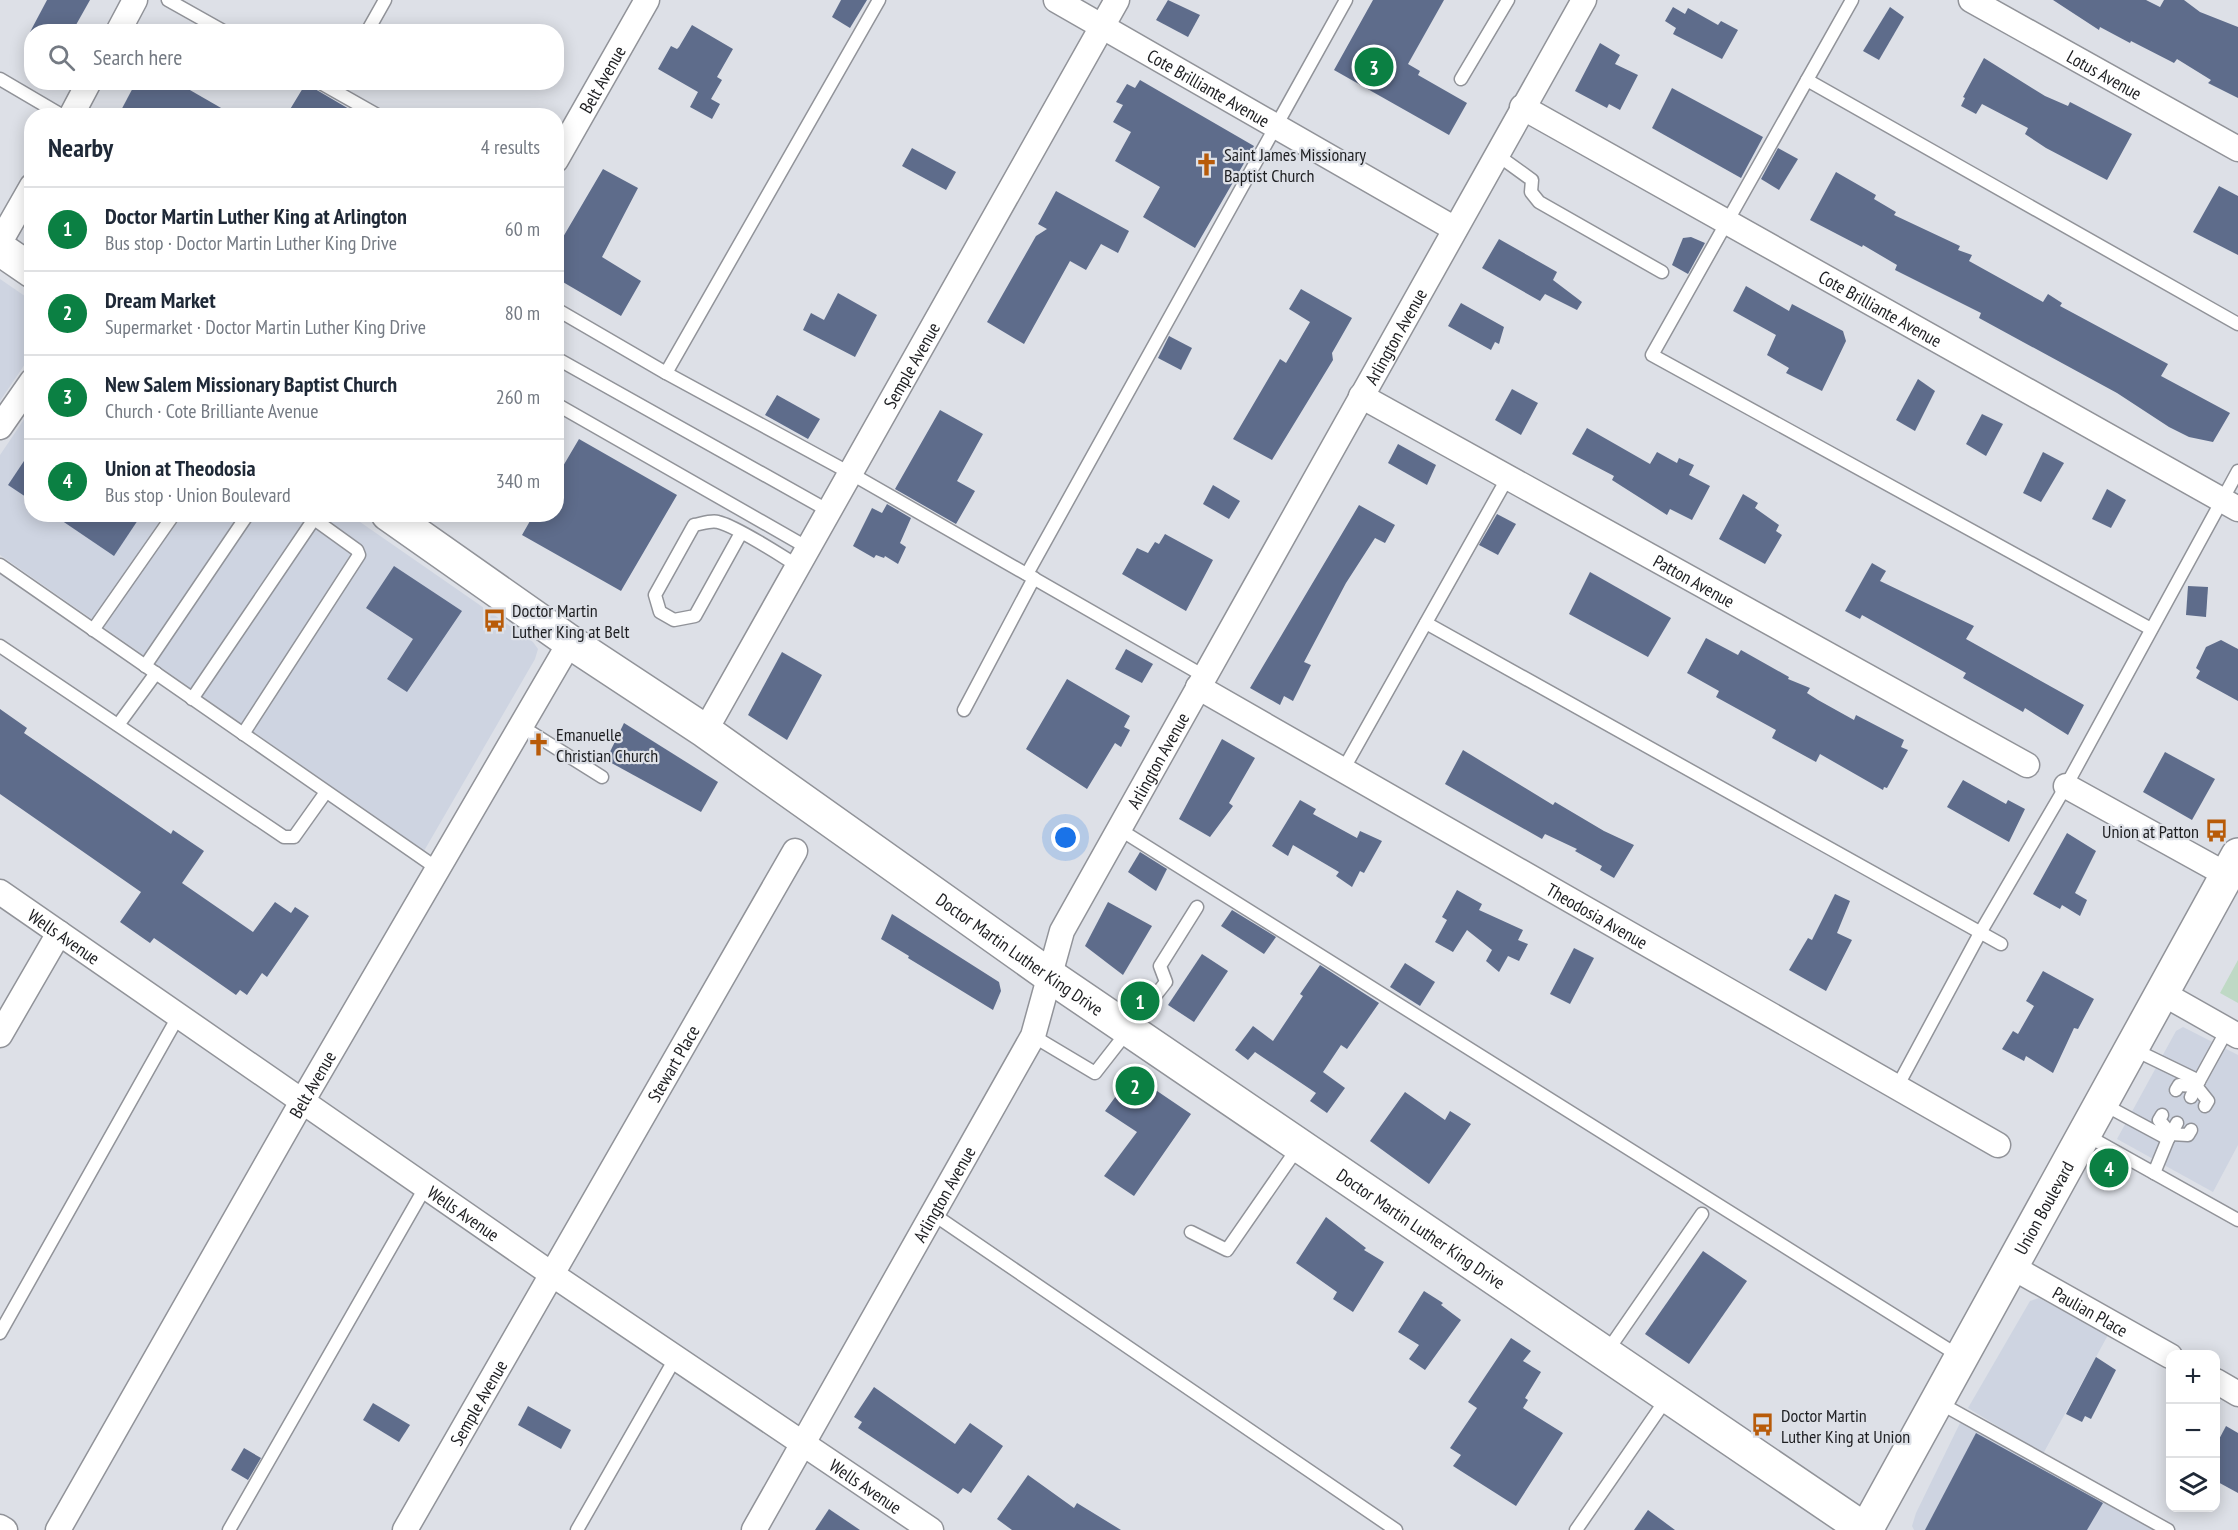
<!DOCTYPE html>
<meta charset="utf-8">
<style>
:root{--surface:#fff;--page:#f2f2f3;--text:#1f2937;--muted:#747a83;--line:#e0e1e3;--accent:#0b8043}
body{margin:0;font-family:"PT Sans Narrow",sans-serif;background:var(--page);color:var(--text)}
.controls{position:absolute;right:18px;bottom:18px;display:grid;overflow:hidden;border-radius:12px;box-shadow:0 3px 15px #0003}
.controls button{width:54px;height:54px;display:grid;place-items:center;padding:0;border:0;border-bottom:2px solid var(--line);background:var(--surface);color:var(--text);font:30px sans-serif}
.you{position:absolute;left:1066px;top:838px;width:21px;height:21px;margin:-15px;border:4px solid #fff;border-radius:50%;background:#1a73e8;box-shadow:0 0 0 9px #1a73e833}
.badge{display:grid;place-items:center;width:39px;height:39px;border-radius:50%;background:var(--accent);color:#fff;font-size:20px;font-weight:700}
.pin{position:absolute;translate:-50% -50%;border:3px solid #fff;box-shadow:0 2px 6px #0006}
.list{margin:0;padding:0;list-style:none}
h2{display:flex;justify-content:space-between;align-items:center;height:78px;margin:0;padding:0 24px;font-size:26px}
h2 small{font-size:20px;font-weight:400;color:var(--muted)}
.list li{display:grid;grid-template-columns:39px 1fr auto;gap:18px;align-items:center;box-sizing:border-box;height:84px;padding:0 24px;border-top:2px solid var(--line)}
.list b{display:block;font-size:22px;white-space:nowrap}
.list p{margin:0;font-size:20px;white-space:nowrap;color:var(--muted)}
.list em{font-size:20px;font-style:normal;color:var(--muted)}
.icon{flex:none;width:33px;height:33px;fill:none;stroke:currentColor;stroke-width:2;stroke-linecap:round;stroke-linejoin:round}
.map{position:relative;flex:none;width:2238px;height:1530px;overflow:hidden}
.search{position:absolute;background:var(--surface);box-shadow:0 3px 15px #0003;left:24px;top:24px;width:540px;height:66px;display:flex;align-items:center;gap:15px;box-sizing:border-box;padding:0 21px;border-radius:24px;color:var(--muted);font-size:22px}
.panel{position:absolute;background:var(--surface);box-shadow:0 3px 15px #0003;left:24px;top:108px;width:540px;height:414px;border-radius:24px}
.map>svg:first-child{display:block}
.built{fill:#ced4e1}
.green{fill:#bfd9c5}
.building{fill:#5e6c8b}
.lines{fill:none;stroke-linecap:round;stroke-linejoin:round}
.lane-casing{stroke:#919399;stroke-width:15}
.street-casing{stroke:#919399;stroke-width:27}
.secondary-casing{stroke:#919399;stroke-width:36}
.lane{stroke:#fff;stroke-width:12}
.street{stroke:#fff;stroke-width:24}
.secondary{stroke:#fff;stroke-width:33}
.labels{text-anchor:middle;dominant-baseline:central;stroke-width:4.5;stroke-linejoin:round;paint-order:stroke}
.street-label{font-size:18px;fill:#1d1e21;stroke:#dde0e7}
.poi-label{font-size:18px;fill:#1d1e21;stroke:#dde0e7;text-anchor:start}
</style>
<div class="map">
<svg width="2238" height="1530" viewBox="0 0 2238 1530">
<rect width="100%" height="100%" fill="#dde0e7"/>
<g class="built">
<polygon points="0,279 32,301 31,355 0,401"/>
<polygon points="31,409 32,514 350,515 533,642 538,649 535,659 424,851 0,555 0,455"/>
<polygon points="2183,1027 2238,1055 2238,1145 2213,1192 2117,1139 2176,1031"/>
<polygon points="2039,1298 2108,1335 2043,1454 1968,1408 2030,1301"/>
<polygon points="1961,1421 2156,1530 1914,1530 1912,1526 1916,1513"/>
</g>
<polygon class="green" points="2238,960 2238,1003 2220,993"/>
<g class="building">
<polygon points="47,0 90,0 72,32 30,32"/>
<polygon points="841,0 867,0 850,28 832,17"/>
<polygon points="1168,0 1200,15 1188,37 1156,20"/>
<polygon points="1373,0 1444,0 1408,64 1420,71 1418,75 1467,103 1449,135 1334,70"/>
<polygon points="2053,0 2146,0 2160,7 2164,0 2184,0 2200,12 2238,27 2238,98 2208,83 2211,80 2177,59 2174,63 2131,41 2130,43 2100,27 2099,30"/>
<polygon points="1673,7 1685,14 1688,8 1718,25 1721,21 1738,30 1722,59 1673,34 1676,28 1665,21"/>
<polygon points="1890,7 1904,17 1879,60 1863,51"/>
<polygon points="692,25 733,49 717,77 722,80 711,99 720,104 712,119 690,107 698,92 658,69 671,46 677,49 679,47"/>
<polygon points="1600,43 1620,55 1615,64 1638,75 1620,110 1609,104 1607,108 1575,91"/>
<polygon points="1984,58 2045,96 2068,106 2070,102 2132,134 2107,180 2046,148 2025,134 2028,128 1982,104 1976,114 1961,106 1965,98 1963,97"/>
<polygon points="1140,80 1254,146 1195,248 1143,217 1160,187 1115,161 1131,132 1113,122 1123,105 1116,102 1127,84 1135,88"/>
<polygon points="136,82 176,82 235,116 118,116"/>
<polygon points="306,83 315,89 361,116 286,116"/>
<polygon points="1672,88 1763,137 1741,178 1652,128"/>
<polygon points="912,148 956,172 946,190 902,166"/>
<polygon points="1778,148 1798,159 1779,190 1761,179"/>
<polygon points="603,169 638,188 602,257 641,281 621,316 556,278 556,249"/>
<polygon points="1836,172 1876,195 1874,199 1896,212 1894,215 1960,246 1958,250 1972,255 1969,261 2043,302 2048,294 2062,303 2060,306 2168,364 2161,376 2230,413 2213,442 2189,437 2169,427 2117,393 1979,318 1981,313 1895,270 1897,265 1863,245 1862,247 1810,220"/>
<polygon points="2219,186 2238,196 2238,255 2193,232"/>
<polygon points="1056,191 1129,231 1118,253 1101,244 1086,270 1070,261 1024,344 987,322 1036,236 1047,229 1038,224"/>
<polygon points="1691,237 1705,243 1688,274 1672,265 1683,238"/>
<polygon points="1499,239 1557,272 1553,280 1582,302 1577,310 1545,294 1540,301 1482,268"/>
<polygon points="1746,286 1789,311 1792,304 1843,331 1846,341 1822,391 1786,373 1789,368 1767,355 1776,335 1733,311"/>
<polygon points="1301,289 1352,318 1332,353 1333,360 1272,460 1233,439 1280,359 1286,363 1310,322 1289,309"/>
<polygon points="838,293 877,315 855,357 803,330 811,313 824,320"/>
<polygon points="1461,303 1504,327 1499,344 1495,342 1491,350 1448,326"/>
<polygon points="1169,336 1192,348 1181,370 1158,358"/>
<polygon points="1918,379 1935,391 1915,431 1896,420"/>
<polygon points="1512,389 1538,403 1521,435 1495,420"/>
<polygon points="777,395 820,419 808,439 765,415"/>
<polygon points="940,410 983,434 957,481 975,491 956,524 895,489"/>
<polygon points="1982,414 2003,424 1986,456 1966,444"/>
<polygon points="1587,428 1650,464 1657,452 1677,463 1679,458 1694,465 1689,475 1710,486 1692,520 1670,509 1667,515 1612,480 1614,476 1572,454"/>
<polygon points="579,439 677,495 621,591 522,535 534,514 556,514 556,478"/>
<polygon points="1398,444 1436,465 1427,485 1388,463"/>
<polygon points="32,449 32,501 8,485"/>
<polygon points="2043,452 2064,463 2041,502 2023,493"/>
<polygon points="1213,485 1240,501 1229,519 1203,504"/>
<polygon points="2107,489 2126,500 2111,528 2092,519"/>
<polygon points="1743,494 1758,503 1755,508 1779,525 1776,531 1782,535 1765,564 1719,539"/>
<polygon points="887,504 911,518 900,543 906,547 898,564 885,556 884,558 876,555 874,558 853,546 872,508 882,513"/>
<polygon points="1359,505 1395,525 1385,543 1375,538 1346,583 1304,662 1311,665 1293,701 1284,696 1280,705 1250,688"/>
<polygon points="52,514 142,514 114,556"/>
<polygon points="1497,514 1516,524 1498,555 1479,545"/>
<polygon points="1165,534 1213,560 1186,611 1122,574 1137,548 1148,553 1155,542 1159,544"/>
<polygon points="1872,563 1886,571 1880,581 1974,626 1966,639 2084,705 2068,735 2025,708 2023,712 1963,678 1966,673 1862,615 1860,619 1845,611"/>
<polygon points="394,566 462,611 407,692 387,679 413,639 366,608"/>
<polygon points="1590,572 1671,618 1648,657 1569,614"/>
<polygon points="2188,586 2208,587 2206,617 2186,615"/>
<polygon points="1706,638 1738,655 1741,650 1789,677 1788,679 1810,688 1807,693 1818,700 1854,720 1856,715 1904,740 1901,747 1908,750 1887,788 1884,787 1883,790 1820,754 1816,762 1772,738 1776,730 1716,697 1719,691 1687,673"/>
<polygon points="2221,640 2238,649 2238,701 2196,678 2200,671 2196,668 2206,647"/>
<polygon points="1126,649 1153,664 1142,683 1115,669"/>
<polygon points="782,652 822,675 787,740 748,715"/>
<polygon points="1067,679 1130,716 1124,727 1130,730 1121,747 1115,743 1087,789 1026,749"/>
<polygon points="0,709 27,728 24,733 171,834 173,830 204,851 182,883 253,932 275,902 291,913 295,907 309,916 267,977 262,973 247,995 240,990 236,995 154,938 150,943 120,922 141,892 0,794"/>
<polygon points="624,723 718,782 701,812 606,760"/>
<polygon points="1222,739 1255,758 1229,803 1233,806 1210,837 1179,819"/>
<polygon points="1463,750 1553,805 1555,802 1604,831 1634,845 1614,878 1600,870 1602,866 1575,851 1577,849 1545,834 1542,839 1445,784"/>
<polygon points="2165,752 2215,779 2192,820 2143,792"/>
<polygon points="1963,780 2006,804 2008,800 2025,809 2009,842 1947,807"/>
<polygon points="1300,800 1316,809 1313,814 1357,838 1360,831 1382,841 1364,873 1360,871 1352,887 1336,876 1339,872 1293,845 1288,856 1272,846"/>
<polygon points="2067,833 2096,851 2075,893 2087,900 2080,916 2062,905 2060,909 2033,894"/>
<polygon points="1140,852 1167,869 1156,891 1128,872"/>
<polygon points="1457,890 1482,904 1479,910 1523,930 1518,940 1528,944 1519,961 1508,956 1499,972 1486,961 1492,950 1467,930 1453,952 1435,942 1447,920 1442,917"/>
<polygon points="1835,894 1850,901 1837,933 1852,940 1826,991 1789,970 1808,938 1812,940"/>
<polygon points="1108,902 1152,926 1123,975 1085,946"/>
<polygon points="1232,910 1276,937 1264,954 1221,926"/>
<polygon points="892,914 999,982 1001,991 993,1010 908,958 909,956 881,939"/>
<polygon points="1574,948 1594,958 1570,1004 1550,994"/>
<polygon points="1202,954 1228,971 1194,1022 1168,1005"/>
<polygon points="1405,963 1435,982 1420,1006 1390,987"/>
<polygon points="1320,965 1379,1003 1347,1049 1341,1045 1323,1072 1345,1088 1327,1113 1310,1101 1316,1093 1255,1052 1248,1060 1235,1050 1253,1026 1273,1041 1303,996 1300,994"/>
<polygon points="2043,971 2094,999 2078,1029 2074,1028 2053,1073 2026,1056 2024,1061 2002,1049 2013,1031 2018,1034 2034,1006 2026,1001"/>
<polygon points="1132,1074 1191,1114 1134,1196 1104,1176 1137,1132 1105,1111"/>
<polygon points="1405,1092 1445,1120 1450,1111 1471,1124 1429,1184 1370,1141"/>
<polygon points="1326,1217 1366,1248 1364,1250 1384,1262 1353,1312 1333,1299 1337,1292 1296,1263"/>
<polygon points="1703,1251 1747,1281 1689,1364 1645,1334"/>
<polygon points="1424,1291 1443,1303 1441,1305 1461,1320 1425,1370 1409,1359 1419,1345 1398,1332"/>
<polygon points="1511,1338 1531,1351 1523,1361 1541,1372 1525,1398 1528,1400 1523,1408 1563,1433 1516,1506 1453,1466 1461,1455 1450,1448 1477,1408 1468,1402"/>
<polygon points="2096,1357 2116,1370 2091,1419 2085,1416 2082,1422 2066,1414"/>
<polygon points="874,1387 955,1444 970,1423 1003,1446 971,1493 963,1488 958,1494 858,1428 862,1422 854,1417"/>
<polygon points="373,1403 410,1425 399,1442 363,1420"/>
<polygon points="528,1406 571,1430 561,1449 518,1425"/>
<polygon points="2226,1426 2238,1433 2238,1493 2216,1481 2216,1445"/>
<polygon points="1976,1433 2103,1503 2087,1530 1925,1530"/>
<polygon points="244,1448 261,1458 248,1480 231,1470"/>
<polygon points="1028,1475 1074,1508 1077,1503 1121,1530 1012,1530 997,1519"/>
<polygon points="829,1509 860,1530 815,1530"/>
<polygon points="1648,1510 1675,1530 1634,1530"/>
</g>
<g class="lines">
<defs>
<g id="lane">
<polyline points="168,0 225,32"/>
<polyline points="1852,0 1652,355 2151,629"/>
<polyline points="367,32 385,0"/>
<polyline points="0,79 63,116"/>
<polyline points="1461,79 1508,0"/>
<polyline points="1807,80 2238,324"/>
<polyline points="319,82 379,116"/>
<polyline points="1496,154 1532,180 1531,192 1539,202 1662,272"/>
<polyline points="556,309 666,373 850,473 1204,676"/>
<polyline points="556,358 829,511"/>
<polyline points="666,373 879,0"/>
<polyline points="556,404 808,548"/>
<path d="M741,533l-46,83 -21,4 -14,-8 -5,-17 39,-70c7,-1 17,-5 24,-3 18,4 62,33 80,44"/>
<polyline points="0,565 438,869"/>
<polyline points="1027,574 1346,0"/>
<polyline points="1426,623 2001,944"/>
<polyline points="93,630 174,514"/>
<polyline points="0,646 284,837 294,837 326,792"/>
<polyline points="145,666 248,514"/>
<polyline points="192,699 314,519"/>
<polyline points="964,710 1034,578"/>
<polyline points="118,725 156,673"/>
<polyline points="521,726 602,777"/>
<polyline points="243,734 359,555 357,550 307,514"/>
<polyline points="1343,770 1508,477"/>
<polyline points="1119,829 1959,1356"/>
<polyline points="1033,1036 1095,1073 1166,982 1160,966 1197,907"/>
<polyline points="2133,1049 2199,1081 2191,1097"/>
<polyline points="2199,1081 2227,1030"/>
<polyline points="1897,1087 1980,933 2066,786 2238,471"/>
<polyline points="2176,1090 2179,1085 2196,1086 2208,1101 2205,1106"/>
<polyline points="2103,1104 2168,1139 2171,1134 2159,1120 2162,1115"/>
<polyline points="2177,1123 2171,1134 2188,1135 2191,1130"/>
<polyline points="2086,1135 2238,1220"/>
<polyline points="2154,1173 2168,1139"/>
<polyline points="933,1214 1396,1530"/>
<polyline points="1191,1232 1227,1250 1299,1146"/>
<polyline points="0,1333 179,1015"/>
<polyline points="1606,1353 1702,1214"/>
<polyline points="1938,1402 2168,1530"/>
<polyline points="229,1530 426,1186"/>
<polyline points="577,1530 676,1357"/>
<polyline points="1576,1530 1667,1398"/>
</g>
<g id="street">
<path id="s1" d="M1056,0l399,229"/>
<path id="s2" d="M1971,0l267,149"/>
<polyline points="118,32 135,0"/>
<path id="s3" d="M1522,107l716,402"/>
<polyline points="71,116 89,82"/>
<path id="s4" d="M556,160l91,-160"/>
<polyline points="0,242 32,186"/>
<path id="s5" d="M1361,396l666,369"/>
<polyline points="0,427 32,381"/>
<path id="s6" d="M1198,687l800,458"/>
<path id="s7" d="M705,731l412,-731"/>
<polyline points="2066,786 2227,875"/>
<path id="s8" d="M0,892l553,383 378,255"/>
<polyline points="2162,993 2238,1036"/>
<polyline points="0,1035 59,933"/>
<path id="s9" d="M2012,1267l158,89"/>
<polyline points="2216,1381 2238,1394"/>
<polyline points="0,1527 5,1530"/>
<path id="s10" d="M58,1530l245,-430 267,-458"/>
<path id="s11" d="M405,1530l390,-679"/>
<path id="s12" d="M754,1530l279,-494 29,-105 522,-931"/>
</g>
<g id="secondary">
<polyline points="0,249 32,271"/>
<path id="s13" d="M388,514l182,128 135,89 345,245 815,554"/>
<path id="s14" d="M1866,1530l372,-675"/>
</g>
</defs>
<use href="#lane" class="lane-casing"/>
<use href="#street" class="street-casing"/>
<use href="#secondary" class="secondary-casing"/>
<use href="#lane" class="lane"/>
<use href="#street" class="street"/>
<use href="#secondary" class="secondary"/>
</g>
<defs>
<symbol id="church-bare" viewBox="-9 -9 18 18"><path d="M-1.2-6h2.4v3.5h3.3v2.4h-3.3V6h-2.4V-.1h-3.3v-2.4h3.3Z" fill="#b85b09" stroke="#dde0e7" stroke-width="2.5" paint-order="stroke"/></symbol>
<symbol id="bus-bare" viewBox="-9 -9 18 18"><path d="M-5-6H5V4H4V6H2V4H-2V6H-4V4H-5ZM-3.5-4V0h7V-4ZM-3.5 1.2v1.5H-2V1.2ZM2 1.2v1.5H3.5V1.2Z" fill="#b85b09" stroke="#dde0e7" stroke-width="2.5" paint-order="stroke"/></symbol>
</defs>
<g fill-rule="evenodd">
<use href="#church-bare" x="1190" y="148" width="33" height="33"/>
<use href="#bus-bare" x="478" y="604" width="33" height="33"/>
<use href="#church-bare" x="522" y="728" width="33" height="33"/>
<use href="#bus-bare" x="2200" y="814" width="33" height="33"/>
<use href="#bus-bare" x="1746" y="1408" width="33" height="33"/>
</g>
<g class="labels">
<g class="street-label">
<text stroke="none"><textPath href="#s2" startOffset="153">Lotus Avenue</textPath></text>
<text stroke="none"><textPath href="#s4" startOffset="93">Belt Avenue</textPath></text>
<text stroke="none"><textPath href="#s1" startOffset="176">Cote Brilliante Avenue</textPath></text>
<text stroke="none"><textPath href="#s3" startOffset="411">Cote Brilliante Avenue</textPath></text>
<text stroke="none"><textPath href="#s12" startOffset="1358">Arlington Avenue</textPath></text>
<text stroke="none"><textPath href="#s7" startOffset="420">Semple Avenue</textPath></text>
<text stroke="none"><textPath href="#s5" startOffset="381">Patton Avenue</textPath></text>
<text stroke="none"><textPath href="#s12" startOffset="872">Arlington Avenue</textPath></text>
<text stroke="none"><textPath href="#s6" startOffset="460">Theodosia Avenue</textPath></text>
<text stroke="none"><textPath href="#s8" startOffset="78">Wells Avenue</textPath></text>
<text stroke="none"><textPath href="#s13" startOffset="770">Doctor Martin Luther King Drive</textPath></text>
<text stroke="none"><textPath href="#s11" startOffset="538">Stewart Place</textPath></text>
<text stroke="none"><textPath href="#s10" startOffset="513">Belt Avenue</textPath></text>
<text stroke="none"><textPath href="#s12" startOffset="386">Arlington Avenue</textPath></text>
<text stroke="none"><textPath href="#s14" startOffset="368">Union Boulevard</textPath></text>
<text stroke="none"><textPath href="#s8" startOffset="564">Wells Avenue</textPath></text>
<text stroke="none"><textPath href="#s13" startOffset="1256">Doctor Martin Luther King Drive</textPath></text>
<text stroke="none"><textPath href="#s9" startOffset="90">Paulian Place</textPath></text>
<text stroke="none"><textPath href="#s11" startOffset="147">Semple Avenue</textPath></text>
<text stroke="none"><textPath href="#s8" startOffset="1050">Wells Avenue</textPath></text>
</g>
<g class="poi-label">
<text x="1224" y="154">Saint James Missionary<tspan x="1224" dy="21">Baptist Church</tspan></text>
<text x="512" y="610">Doctor Martin<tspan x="512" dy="21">Luther King at Belt</tspan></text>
<text x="556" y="734">Emanuelle<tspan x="556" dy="21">Christian Church</tspan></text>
<text x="2199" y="831" text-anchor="end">Union at Patton</text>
<text x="1781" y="1415">Doctor Martin<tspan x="1781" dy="21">Luther King at Union</tspan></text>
</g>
</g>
</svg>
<div class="controls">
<button>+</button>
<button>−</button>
<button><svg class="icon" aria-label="layers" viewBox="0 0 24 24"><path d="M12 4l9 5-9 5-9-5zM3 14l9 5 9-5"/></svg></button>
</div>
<div class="you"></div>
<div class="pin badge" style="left:1140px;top:1001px">1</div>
<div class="pin badge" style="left:1135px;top:1086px">2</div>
<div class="pin badge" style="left:1374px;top:67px">3</div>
<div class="pin badge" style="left:2109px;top:1168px">4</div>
<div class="search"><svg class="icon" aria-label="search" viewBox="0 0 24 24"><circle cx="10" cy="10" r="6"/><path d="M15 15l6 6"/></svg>Search here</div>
<section class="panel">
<h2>Nearby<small>4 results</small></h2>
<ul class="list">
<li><span class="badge">1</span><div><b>Doctor Martin Luther King at Arlington</b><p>Bus stop · Doctor Martin Luther King Drive</p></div><em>60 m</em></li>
<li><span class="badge">2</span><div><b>Dream Market</b><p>Supermarket · Doctor Martin Luther King Drive</p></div><em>80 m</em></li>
<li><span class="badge">3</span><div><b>New Salem Missionary Baptist Church</b><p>Church · Cote Brilliante Avenue</p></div><em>260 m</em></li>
<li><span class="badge">4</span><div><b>Union at Theodosia</b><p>Bus stop · Union Boulevard</p></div><em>340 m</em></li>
</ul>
</section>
</div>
